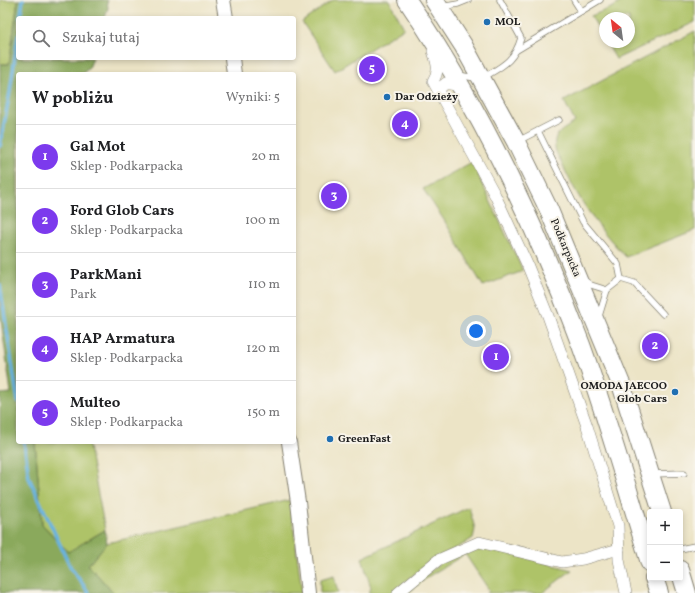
<!DOCTYPE html>
<html lang="pl">
<meta charset="utf-8">
<style>
:root{--surface:#fff;--page:#f6f6f6;--text:#202124;--muted:#757577;--line:#e0e0e0;--accent:#7c3aed}
body{margin:0;font-family:Vollkorn,serif;background:var(--page);color:var(--text)}
.controls{position:absolute;right:12px;bottom:12px;display:grid;overflow:hidden;border-radius:4px;box-shadow:0 2px 6px #0003}
.controls button{width:36px;height:36px;display:grid;place-items:center;padding:0;border:0;border-bottom:1px solid var(--line);background:var(--surface);color:var(--text);font:20px sans-serif}
.compass{position:absolute;left:599px;top:12px;width:36px;height:36px;border-radius:50%;background:var(--surface);box-shadow:0 2px 6px #0003;rotate:331deg}
.you{position:absolute;left:476px;top:331px;width:14px;height:14px;margin:-10px;border:3px solid #fff;border-radius:50%;background:#1a73e8;box-shadow:0 0 0 6px #1a73e833}
.badge{display:grid;place-items:center;width:26px;height:26px;border-radius:50%;background:var(--accent);color:#fff;font-size:13px;font-weight:700}
.pin{position:absolute;translate:-50% -50%;border:2px solid #fff;box-shadow:0 1px 4px #0006}
.list{margin:0;padding:0;list-style:none}
h2{display:flex;justify-content:space-between;align-items:center;height:52px;margin:0;padding:0 16px;font-size:17px}
h2 small{font-size:13px;font-weight:400;color:var(--muted)}
.list li{display:grid;grid-template-columns:26px 1fr auto;gap:12px;align-items:center;box-sizing:border-box;height:64px;padding:0 16px;border-top:1px solid var(--line)}
.list b{display:block;font-size:15px;white-space:nowrap}
.list p{margin:0;font-size:13px;white-space:nowrap;color:var(--muted)}
.list em{font-size:13px;font-style:normal;color:var(--muted)}
.icon{flex:none;width:22px;height:22px;fill:none;stroke:currentColor;stroke-width:2;stroke-linecap:round;stroke-linejoin:round}
.map{position:relative;flex:none;width:695px;height:593px;overflow:hidden}
.search{position:absolute;background:var(--surface);box-shadow:0 2px 6px #0003;left:16px;top:16px;width:280px;height:44px;display:flex;align-items:center;gap:10px;box-sizing:border-box;padding:0 14px;border-radius:4px;color:var(--muted);font-size:15px}
.panel{position:absolute;background:var(--surface);box-shadow:0 2px 6px #0003;left:16px;top:72px;width:280px;height:372px;border-radius:4px}
.map>svg:first-child{display:block}
.green{fill:#aec368;stroke:#657042}
.forest{fill:#8aa95c;stroke:#53623c}
.lines{fill:none;stroke-linecap:round;stroke-linejoin:round}
.stream{stroke:#68b3e1;stroke-width:3.5}
.service-casing{stroke:#848071;stroke-width:7}
.minor-casing{stroke:#848071;stroke-width:12}
.tertiary-casing{stroke:#848071;stroke-width:16}
.primary-casing{stroke:#848071;stroke-width:20}
.service{stroke:#fff;stroke-width:5.5}
.minor{stroke:#fff;stroke-width:11}
.tertiary{stroke:#fff;stroke-width:14}
.primary{stroke:#fff;stroke-width:18}
.poi-dot{fill:#1f6fb2;stroke:#f7f3e8;stroke-width:1.5}
.labels{text-anchor:middle;dominant-baseline:central;stroke-width:4;stroke-linejoin:round;paint-order:stroke}
.poi-label{font-size:11px;font-weight:bold;fill:#1c1c1c;stroke:#f7f3e8;text-anchor:start}
.street-label{font-size:11px;fill:#1c1c1c;stroke:#f7f3e8}
</style>
<div class="map">
<svg width="695" height="593" viewBox="0 0 695 593">
<rect width="100%" height="100%" fill="#f7f3e8"/>
<filter id="ink" filterUnits="userSpaceOnUse"><feTurbulence type="fractalNoise" baseFrequency=".025" numOctaves="2"/><feDisplacementMap in="SourceGraphic" scale="8" xChannelSelector="R" yChannelSelector="G"/><feConvolveMatrix kernelMatrix="1 2 1 2 8 2 1 2 1" color-interpolation-filters="sRGB"/></filter>
<filter id="wash" filterUnits="userSpaceOnUse"><feTurbulence type="fractalNoise" baseFrequency=".012" numOctaves="4" result="noise"/><feDisplacementMap in="SourceGraphic" scale="16" xChannelSelector="R" yChannelSelector="G"/><feGaussianBlur stdDeviation="0.9" result="paint"/><feColorMatrix in="noise" values="0 0 0 0 0 0 0 0 0 0 0 0 0 0 0 0 0 1.4 0 .05"/><feComposite in="paint" operator="in"/></filter>
<g filter="url(#wash)">
<rect width="100%" height="100%" fill="#ece4c6"/>
<g class="green">
<polygon points="0,0 18,0 9,64 0,64"/>
<polygon points="333,0 389,0 404,28 335,71 302,22"/>
<polygon points="624,0 695,0 695,22 616,59 606,42 629,42 629,18 605,18 605,40 591,16 613,7"/>
<path d="M695,31v199l-69,27c-27,-28 -47,-56 -63,-91 -4,-8 -10,-17 -8,-26 1,-8 13,-13 20,-18l-11,-21z"/>
<polygon points="472,162 523,271 483,286 444,220 423,189"/>
<polygon points="35,442 88,442 105,530 68,552 42,524"/>
<polygon points="290,500 302,593 114,593 88,565 107,543"/>
<polygon points="469,507 475,529 473,538 464,544 430,561 392,593 369,593 371,588 362,558"/>
<polygon points="479,547 510,553 572,570 542,593 487,593 489,590 465,554 429,576 408,593 402,593 442,562"/>
<polygon points="334,576 338,593 320,593 320,580"/>
</g>
<polygon class="forest" points="18,0 107,0 108,8 105,18 18,18 18,58 93,58 89,68 82,74 18,74 18,442 35,442 42,524 68,552 105,530 107,543 88,565 114,593 0,593 0,394 11,393 0,313 0,64 9,64"/>
<g class="lines">
<g class="stream">
<polyline points="20,18 23,0"/>
<polyline points="0,146 10,92 18,35"/>
<polyline points="0,285 18,402"/>
<polyline points="24,442 29,478 71,568 89,593"/>
</g>
</g>
</g>
<g filter="url(#ink)">
<g class="lines">
<defs>
<g id="service">
<polyline points="574,0 581,11"/>
<polyline points="441,7 458,4 468,0"/>
<polyline points="517,50 600,0"/>
<path d="M458,75l23,4c21,-13 33,-17 40,-41l-21,-38"/>
<polyline points="538,131 583,222 618,264 621,279"/>
<polyline points="518,141 559,120"/>
<polyline points="621,279 634,283 663,314"/>
<polyline points="584,280 591,285 607,290"/>
<polyline points="599,316 607,290 621,279"/>
<polyline points="653,474 684,473"/>
<polyline points="680,549 695,546"/>
</g>
<g id="minor">
<path d="M433,51c4,12 7,19 0,30l62,114 32,69 21,52 39,110 31,100 1,34 7,33"/>
<polyline points="440,93 440,88 446,83 460,86"/>
<polyline points="398,593 438,560 479,542 562,562 583,559 619,549"/>
</g>
<g id="tertiary">
<polyline points="223,0 226,18"/>
<polyline points="232,58 234,74"/>
<polyline points="289,442 298,502 308,593"/>
</g>
<g id="primary">
<path d="M407,0c72,106 129,225 174,345 26,72 47,146 69,218"/>
<polyline points="434,0 463,45 516,142 549,210 621,384 662,512"/>
<polyline points="680,570 687,593"/>
<polyline points="654,578 659,593"/>
</g>
</defs>
<use href="#service" class="service-casing"/>
<use href="#minor" class="minor-casing"/>
<use href="#tertiary" class="tertiary-casing"/>
<use href="#primary" class="primary-casing"/>
<use href="#service" class="service"/>
<use href="#minor" class="minor"/>
<use href="#tertiary" class="tertiary"/>
<use href="#primary" class="primary"/>
</g>
</g>
<g class="poi-dot">
<circle cx="487" cy="22" r="4"/>
<circle cx="387" cy="97" r="4"/>
<circle cx="675" cy="392" r="4"/>
<circle cx="330" cy="439" r="4"/>
</g>
<g class="labels">
<g class="poi-label">
<text x="495" y="22">MOL</text>
<text x="395" y="97">Dar Odzieży</text>
<text x="667" y="386" text-anchor="end">OMODA JAECOO<tspan x="667" dy="13">Glob Cars</tspan></text>
<text x="338" y="439">GreenFast</text>
</g>
<g class="street-label">
<text transform="translate(565 248) rotate(67)">Podkarpacka</text>
</g>
</g>
</svg>
<div class="controls">
<button>+</button>
<button>−</button>
</div>
<svg class="compass" viewBox="-18 -18 36 36"><path d="M0-13l5 13h-10z" fill="#e53935"/><path d="M0 13l5-13h-10z" fill="#757577"/></svg>
<div class="you"></div>
<div class="pin badge" style="left:496px;top:357px">1</div>
<div class="pin badge" style="left:655px;top:346px">2</div>
<div class="pin badge" style="left:334px;top:196px">3</div>
<div class="pin badge" style="left:405px;top:124px">4</div>
<div class="pin badge" style="left:372px;top:69px">5</div>
<div class="search"><svg class="icon" aria-label="search" viewBox="0 0 24 24"><circle cx="10" cy="10" r="6"/><path d="M15 15l6 6"/></svg>Szukaj tutaj</div>
<section class="panel">
<h2>W pobliżu<small>Wyniki: 5</small></h2>
<ul class="list">
<li><span class="badge">1</span><div><b>Gal Mot</b><p>Sklep · Podkarpacka</p></div><em>20 m</em></li>
<li><span class="badge">2</span><div><b>Ford Glob Cars</b><p>Sklep · Podkarpacka</p></div><em>100 m</em></li>
<li><span class="badge">3</span><div><b>ParkMani</b><p>Park</p></div><em>110 m</em></li>
<li><span class="badge">4</span><div><b>HAP Armatura</b><p>Sklep · Podkarpacka</p></div><em>120 m</em></li>
<li><span class="badge">5</span><div><b>Multeo</b><p>Sklep · Podkarpacka</p></div><em>150 m</em></li>
</ul>
</section>
</div>
